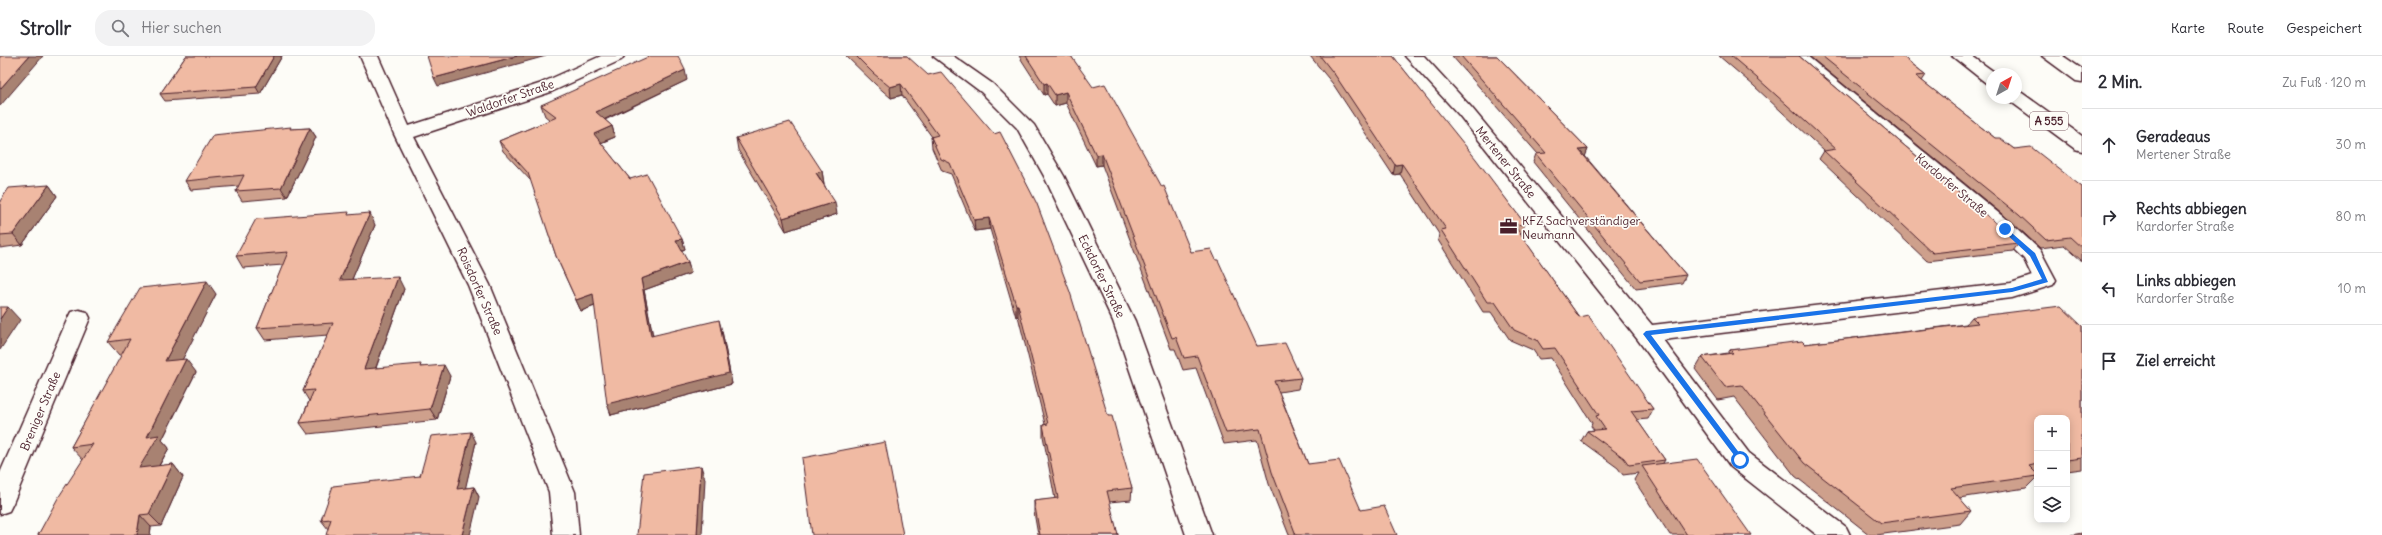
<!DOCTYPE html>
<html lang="de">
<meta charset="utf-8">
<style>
:root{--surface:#fff;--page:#f2f2f3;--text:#2b2b33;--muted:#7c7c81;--line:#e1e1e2}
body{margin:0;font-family:Delius,sans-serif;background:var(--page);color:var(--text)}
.controls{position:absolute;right:12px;bottom:12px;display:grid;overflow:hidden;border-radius:8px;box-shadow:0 2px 10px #0003}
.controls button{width:36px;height:36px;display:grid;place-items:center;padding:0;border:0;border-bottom:1px solid var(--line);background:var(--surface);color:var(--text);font:20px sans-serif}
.compass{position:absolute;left:1986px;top:12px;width:36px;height:36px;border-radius:50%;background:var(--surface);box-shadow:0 2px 10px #0003;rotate:39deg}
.stop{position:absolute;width:12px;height:12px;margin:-9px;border:3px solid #1a73e8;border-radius:50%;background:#fff}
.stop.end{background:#1a73e8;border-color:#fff;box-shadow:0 1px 4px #0008}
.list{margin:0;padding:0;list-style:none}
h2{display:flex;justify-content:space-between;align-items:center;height:52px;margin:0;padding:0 16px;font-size:17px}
h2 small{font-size:13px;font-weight:400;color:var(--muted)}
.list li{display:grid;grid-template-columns:26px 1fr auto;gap:12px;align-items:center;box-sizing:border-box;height:72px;padding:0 16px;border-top:1px solid var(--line)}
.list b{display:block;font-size:15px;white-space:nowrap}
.list p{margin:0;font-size:13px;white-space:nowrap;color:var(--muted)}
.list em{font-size:13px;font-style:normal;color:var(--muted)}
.icon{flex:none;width:22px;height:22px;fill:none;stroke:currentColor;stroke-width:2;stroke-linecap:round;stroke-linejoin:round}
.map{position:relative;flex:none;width:2082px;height:479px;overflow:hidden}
header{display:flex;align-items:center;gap:24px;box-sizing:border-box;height:56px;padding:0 20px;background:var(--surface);border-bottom:1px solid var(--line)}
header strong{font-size:19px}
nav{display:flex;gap:22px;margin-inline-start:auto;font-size:14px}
.search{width:280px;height:36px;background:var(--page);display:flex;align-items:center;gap:10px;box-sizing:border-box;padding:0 14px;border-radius:16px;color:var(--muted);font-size:15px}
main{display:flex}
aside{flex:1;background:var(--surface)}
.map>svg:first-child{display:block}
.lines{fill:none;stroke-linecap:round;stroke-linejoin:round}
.minor-casing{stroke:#4a1f2b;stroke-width:3}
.motorway-casing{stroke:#4a1f2b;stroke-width:3}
.minor{fill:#fdfcf7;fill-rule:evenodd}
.motorway{fill:#fdfcf7;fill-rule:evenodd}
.wall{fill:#cea08c;stroke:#4a1f2b}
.shaded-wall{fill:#a88272;stroke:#4a1f2b}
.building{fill:#f0baa3;stroke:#4a1f2b}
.route{fill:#1a73e8}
.labels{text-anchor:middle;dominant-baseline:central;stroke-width:3.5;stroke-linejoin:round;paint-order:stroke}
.shield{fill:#fdfcf7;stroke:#806168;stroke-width:1}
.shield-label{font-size:11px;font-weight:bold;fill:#4a1f2b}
.street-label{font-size:12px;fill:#4a1f2b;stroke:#fdfcf7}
.poi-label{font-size:12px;fill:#4a1f2b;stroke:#fdfcf7;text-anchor:start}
</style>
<header>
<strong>Strollr</strong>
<div class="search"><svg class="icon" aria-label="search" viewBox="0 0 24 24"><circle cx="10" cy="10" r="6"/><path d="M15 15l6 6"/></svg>Hier suchen</div>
<nav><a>Karte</a><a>Route</a><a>Gespeichert</a></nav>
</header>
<main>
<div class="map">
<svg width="2082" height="479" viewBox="0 0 2082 479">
<rect width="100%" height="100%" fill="#fdfcf7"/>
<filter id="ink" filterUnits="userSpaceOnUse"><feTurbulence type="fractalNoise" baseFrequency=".025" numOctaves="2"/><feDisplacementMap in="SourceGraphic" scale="8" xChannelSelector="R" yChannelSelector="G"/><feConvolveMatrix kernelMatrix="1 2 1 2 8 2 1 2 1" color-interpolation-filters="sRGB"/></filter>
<g filter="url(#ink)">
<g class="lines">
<defs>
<g id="minor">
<polygon points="360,0 378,0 409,70 539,28 601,0 624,0 621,4 551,36 414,81 490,229 575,436 579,479 553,479 549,436 468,229 394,78"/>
<polygon points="933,0 953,0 993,28 1034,69 1064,120 1135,265 1212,479 1186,479 1113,265 1044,120 1017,72 981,36"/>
<polygon points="1405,0 1424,0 1471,51 1652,269 2011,227 2032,220 2024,203 1998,178 1787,0 1807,0 2012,168 2040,194 2056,224 2053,229 2012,242 1663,284 1749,397 1846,471 1850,479 1817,479 1731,411 1638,284 1459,59"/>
<polygon points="79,254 87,256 90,262 13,447 9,455 0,458 0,417 68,262 71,256"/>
</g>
<g id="motorway">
<polygon points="1952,0 1972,0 1997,18 1992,18 1992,28 1986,27"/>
<polygon points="2042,0 2063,0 2082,13 2082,26 2076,25"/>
<polygon points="2016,36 2022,37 2082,80 2082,95 2075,93 2010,45 2008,42 2016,42"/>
</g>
</defs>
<use href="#minor" class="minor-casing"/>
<use href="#motorway" class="motorway-casing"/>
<use href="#minor" class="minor"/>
<use href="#motorway" class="motorway"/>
</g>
<g class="wall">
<polygon points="186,0 282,0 260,38 165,45 160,38"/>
<polygon points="846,0 907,0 1108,360 1132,432 1131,444 1109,446 1118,479 1038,479 1034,456 1034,445 1055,443 1043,380 1043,369 1045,368 1018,260 1016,261 990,173 975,175 951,118 942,115 932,92 931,81 932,81 902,39 891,42 875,28"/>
<polygon points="1019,0 1071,0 1191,196 1257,290 1301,322 1298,333 1279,336 1308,408 1361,454 1397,479 1289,479 1269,428 1257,384 1224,388 1196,312 1183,314 1175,293 1171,293 1102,109 1096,110 1066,47 1055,50 1047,38 1044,39"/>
<polygon points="1310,0 1393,0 1525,168 1521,178 1520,178 1579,261 1653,353 1648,363 1637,364 1665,404 1663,407 1751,479 1670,479 1634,424 1638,417 1623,419 1618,412 1581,385 1587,375 1594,374 1591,370 1592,367 1551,302 1539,303 1533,294 1510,284 1491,256 1483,256 1438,184 1439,178 1400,118 1393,119 1333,28"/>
<polygon points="1452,0 1497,0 1588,93 1585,100 1686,219 1682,227 1636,233 1533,106 1536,98 1538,98"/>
<polygon points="1719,0 1799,0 2019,187 2013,195 1927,205 1819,103 1824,95 1754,30"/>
<polygon points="1809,0 1902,0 1926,19 1922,25 1995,82 2082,131 2082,205 2064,189 2040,192 2013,167"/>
<polygon points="687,24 605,64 612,70 615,81 601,87 630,123 682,183 685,193 681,195 688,206 691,217 644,234 653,280 722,275 732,328 611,359 595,250 581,255 556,200 532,126 503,95 499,85 550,64 545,60 541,49"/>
<polygon points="310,72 316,81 287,141 242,145 236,135 239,130 191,134 185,125 292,73"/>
<polygon points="736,82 822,115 824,128 837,158 786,175 738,94"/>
<polygon points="49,129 57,140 22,189 0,192 0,145"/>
<polygon points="351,159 375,169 352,223 404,233 376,312 423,311 450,320 437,364 308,378 300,367 309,345 303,335 328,279 265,284 257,272 283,209 243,212 236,200"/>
<polygon points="216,238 182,303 196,316 162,384 169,392 159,410 173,408 183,421 161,470 151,471 150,479 38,479 83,404 71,391 122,299 119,299 108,286"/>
<polygon points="1972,261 2082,270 2082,413 2067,415 2067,362 2037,362 2037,421 2026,432 1959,442 1971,455 1960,468 1876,479 1870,479 1795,420 1734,341 1718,344 1695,313 1702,301 1728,297 1730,294 1805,288 1966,268"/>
<polygon points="476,386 465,432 474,431 479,441 328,473 321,464 420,420"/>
</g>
<g class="shaded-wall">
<polygon points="29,0 43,0 0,50 0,33"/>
<polygon points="274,0 282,0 260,38 256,31"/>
<polygon points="517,0 546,0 438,30 434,22"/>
<polygon points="685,14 687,24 599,66 596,56"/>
<polygon points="1047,27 1047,38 1044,39 1044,28"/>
<polygon points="901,28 902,39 891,42 890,31"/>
<polygon points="1066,36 1066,47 1055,50 1055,39"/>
<polygon points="612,70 615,81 597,88 594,78"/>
<polygon points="310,72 316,81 287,141 281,132"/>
<polygon points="1588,93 1585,101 1579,94"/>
<polygon points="1102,98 1102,109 1096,110 1096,99"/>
<polygon points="1402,108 1400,118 1393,119 1395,109"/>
<polygon points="822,115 824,128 816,117"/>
<polygon points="49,129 57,140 22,189 13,178"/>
<polygon points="835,146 837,158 786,175 783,162"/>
<polygon points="370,157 375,169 347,235 340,224"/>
<polygon points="989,162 990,173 975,175 974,164"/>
<polygon points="682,183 685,193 679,195 676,184"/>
<polygon points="688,206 691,217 644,234 655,291 651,280 641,223"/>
<polygon points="398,221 404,233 371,325 364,313"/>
<polygon points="207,225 216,238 175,318 165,305"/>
<polygon points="593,238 597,249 581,255 576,244"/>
<polygon points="1016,249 1018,249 1018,260 1016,261"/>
<polygon points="8,251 20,264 0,294 0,263"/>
<polygon points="719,264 722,275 732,328 611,359 607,348"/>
<polygon points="186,303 196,316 162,384 169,392 150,425 139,412 147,381"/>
<polygon points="444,309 450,320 437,364 430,353"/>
<polygon points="471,376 476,386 463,443 457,433"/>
<polygon points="173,408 183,421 161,470 149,458"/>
<polygon points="701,410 705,423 702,479 697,479"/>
<polygon points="474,431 479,441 470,479 462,479"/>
<polygon points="140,459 151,471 150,479 137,479"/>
</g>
<g class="building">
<polygon points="0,0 29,0 0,33"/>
<polygon points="186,0 274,0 256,31 160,38"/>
<polygon points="427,0 517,0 434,22"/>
<polygon points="650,0 678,0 685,14 596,56 612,70 594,78 630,123 647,118 682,183 676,184 688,206 641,223 651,280 719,264 729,317 607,348 593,238 576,244 556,200 528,117 499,85 557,61 541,49"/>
<polygon points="856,0 907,0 928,19 941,16 994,78 1000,76 1037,148 1070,236 1108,360 1112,360 1132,432 1107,435 1118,479 1040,479 1034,445 1058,442 1043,369 1048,368 1018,249 1016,249 989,162 974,164 950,107 941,103 931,81 938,79 901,28 890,31 873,17"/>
<polygon points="1026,0 1071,0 1093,31 1105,28 1162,131 1164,130 1191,196 1211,193 1216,204 1218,204 1257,290 1285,287 1301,322 1274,325 1308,408 1339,404 1361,454 1384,450 1397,479 1296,479 1272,416 1260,373 1226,377 1197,300 1184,302 1176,281 1172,282 1102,98 1096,99 1066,36 1055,39 1047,27 1044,28"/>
<polygon points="1320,0 1393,0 1476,103 1525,168 1514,169 1579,261 1588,259 1653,353 1631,355 1665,404 1629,409 1624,402 1587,375 1605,373 1596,360 1599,359 1555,292 1543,293 1537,284 1514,274 1495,246 1487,246 1441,174 1446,173 1402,108 1395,109 1335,19"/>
<polygon points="1461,0 1497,0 1588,93 1579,94 1686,219 1640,225 1536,98 1546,97"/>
<polygon points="1731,0 1799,0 2019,187 1933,197 1824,95 1836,93 1757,22"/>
<polygon points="1822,0 1902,0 1926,19 1916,20 1995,82 2000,82 2014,93 2031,91 2082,131 2082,192 2070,181 2046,184 2019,159"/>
<polygon points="790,66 822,115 816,117 835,146 783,162 736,82"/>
<polygon points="291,71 290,73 310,72 281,132 236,135 244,119 185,125 213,79"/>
<polygon points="49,129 13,178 0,179 0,145 9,132"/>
<polygon points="349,156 348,159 370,157 340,224 398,221 364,313 421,308 420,311 444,309 430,353 300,367 314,334 303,335 333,267 257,272 288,196 236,200 256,163"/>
<polygon points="207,225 165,305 186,303 147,381 159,379 139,412 173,408 149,458 140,459 137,479 38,479 58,442 93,388 71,391 130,283 108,286 140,232"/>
<polygon points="2061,250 2082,270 2082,402 2067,404 2067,362 2037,362 2037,408 2029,410 2037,418 2037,420 1951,432 1971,455 1881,467 1804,407 1742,329 1725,331 1702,301 1733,297 1730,294 1802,285 1805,288 1978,267 1972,261"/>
<polygon points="0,251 8,251 0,263"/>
<polygon points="471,376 457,433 474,431 462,479 326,479 331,463 321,464 333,430 420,420 431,380"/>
<polygon points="885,386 903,479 812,479 802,402"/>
<polygon points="1697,403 1751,479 1687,479 1642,410"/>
<polygon points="701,410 697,479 637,479 644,417"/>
<polygon points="2082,477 2082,479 2071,479"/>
</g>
</g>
<polygon class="route" points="2005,171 2035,197 2048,226 2012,236 1651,279 1743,402 1743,407 1740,407 1643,278 1646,275 2012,232 2042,223 2030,200 2003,175"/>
<defs>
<symbol id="office-bare" viewBox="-9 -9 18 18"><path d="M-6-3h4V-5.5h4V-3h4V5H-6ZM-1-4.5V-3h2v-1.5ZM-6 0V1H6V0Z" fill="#4a1f2b" stroke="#fdfcf7" stroke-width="2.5" paint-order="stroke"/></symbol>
</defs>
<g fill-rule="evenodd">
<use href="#office-bare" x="1496" y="158" width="25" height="25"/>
</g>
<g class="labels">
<rect class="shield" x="2030" y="56" width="38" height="18" rx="3"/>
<g class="shield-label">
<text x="2049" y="65">A 555</text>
</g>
<g class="street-label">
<text transform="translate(510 42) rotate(-19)">Waldorfer Straße</text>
<text transform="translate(1506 106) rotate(51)">Mertener Straße</text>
<text transform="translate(1952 129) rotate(40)">Kardorfer Straße</text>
<text transform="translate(1102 220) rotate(64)">Eckdorfer Straße</text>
<text transform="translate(480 235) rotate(66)">Roisdorfer Straße</text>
<text transform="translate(40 355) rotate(-67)">Breniger Straße</text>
</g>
<g class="poi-label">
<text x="1522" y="164">KFZ Sachverständiger<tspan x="1522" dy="14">Neumann</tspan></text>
</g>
</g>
</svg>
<div class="controls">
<button>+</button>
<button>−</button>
<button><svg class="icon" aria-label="layers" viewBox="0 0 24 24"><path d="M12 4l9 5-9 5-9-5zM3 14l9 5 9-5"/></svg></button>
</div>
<svg class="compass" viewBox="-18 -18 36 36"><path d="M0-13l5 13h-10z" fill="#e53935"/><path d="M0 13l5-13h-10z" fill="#7c7c81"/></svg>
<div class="stop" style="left:1740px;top:404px"></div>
<div class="stop end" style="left:2005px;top:173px"></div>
</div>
<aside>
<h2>2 Min.<small>Zu Fuß · 120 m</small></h2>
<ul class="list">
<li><svg class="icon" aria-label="ahead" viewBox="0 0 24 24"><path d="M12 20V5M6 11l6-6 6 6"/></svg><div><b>Geradeaus</b><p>Mertener Straße</p></div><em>30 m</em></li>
<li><svg class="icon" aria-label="right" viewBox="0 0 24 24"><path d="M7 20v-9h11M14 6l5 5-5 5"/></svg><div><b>Rechts abbiegen</b><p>Kardorfer Straße</p></div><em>80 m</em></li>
<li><svg class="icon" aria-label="left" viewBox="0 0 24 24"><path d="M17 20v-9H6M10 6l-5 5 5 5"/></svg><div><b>Links abbiegen</b><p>Kardorfer Straße</p></div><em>10 m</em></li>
<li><svg class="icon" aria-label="arrive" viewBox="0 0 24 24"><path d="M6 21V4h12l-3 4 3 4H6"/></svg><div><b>Ziel erreicht</b></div></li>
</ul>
</aside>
</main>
